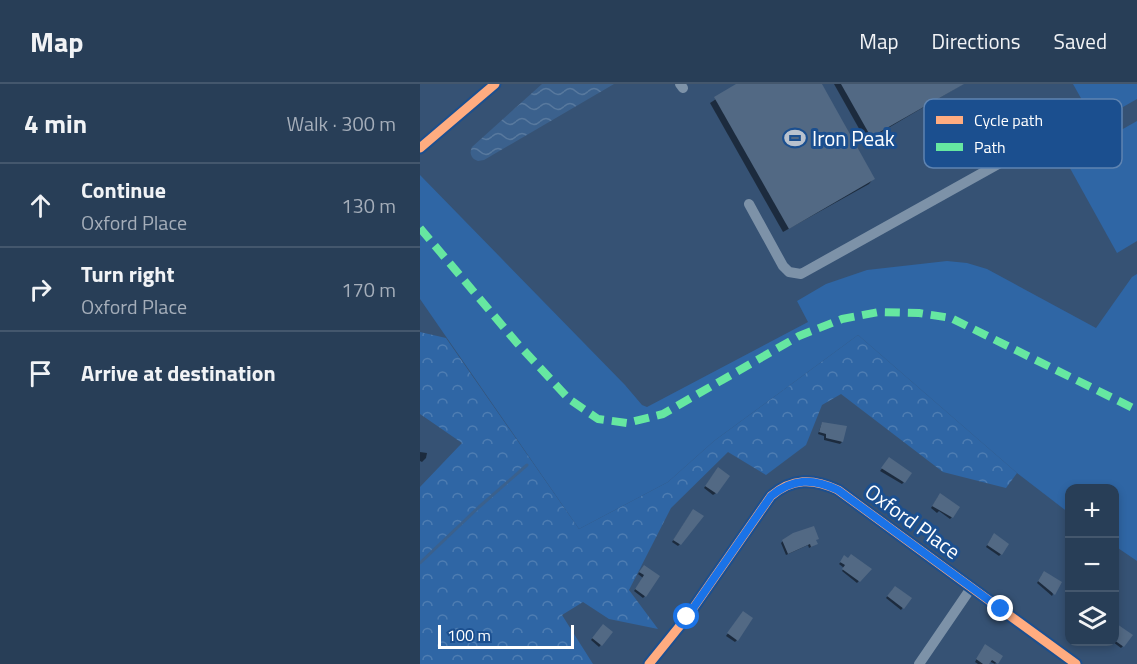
<!DOCTYPE html>
<meta charset="utf-8">
<style>
:root{--surface:#283e57;--page:#30455d;--text:#f1f3f6;--muted:#a5aeba;--line:#44576d}
body{margin:0;font-family:"Titillium Web",sans-serif;background:var(--page);color:var(--text)}
.controls{position:absolute;right:18px;bottom:18px;display:grid;overflow:hidden;border-radius:12px;box-shadow:0 3px 9px #0003}
.controls button{width:54px;height:54px;display:grid;place-items:center;padding:0;border:0;border-bottom:2px solid var(--line);background:var(--surface);color:var(--text);font:30px sans-serif}
.scale{position:absolute;left:18px;bottom:15px;width:136px;box-sizing:border-box;padding-left:6px;border:3px solid #fff;border-top:0;font-size:16px;line-height:21px;white-space:nowrap;color:#fff;-webkit-text-stroke:4px #1b4f8f;paint-order:stroke}
.stop{position:absolute;width:18px;height:18px;margin:-14px;border:4px solid #1a73e8;border-radius:50%;background:#fff}
.stop.end{background:#1a73e8;border-color:#fff;box-shadow:0 2px 6px #0008}
.list{margin:0;padding:0;list-style:none}
h2{display:flex;justify-content:space-between;align-items:center;height:78px;margin:0;padding:0 24px;font-size:26px}
h2 small{font-size:20px;font-weight:400;color:var(--muted)}
.list li{display:grid;grid-template-columns:39px 1fr auto;gap:18px;align-items:center;box-sizing:border-box;height:84px;padding:0 24px;border-top:2px solid var(--line)}
.list b{display:block;font-size:22px;white-space:nowrap}
.list p{margin:0;font-size:20px;white-space:nowrap;color:var(--muted)}
.list em{font-size:20px;font-style:normal;color:var(--muted)}
.icon{flex:none;width:33px;height:33px;fill:none;stroke:currentColor;stroke-width:2;stroke-linecap:round;stroke-linejoin:round}
.map{position:relative;flex:none;width:717px;height:580px;overflow:hidden}
header{display:flex;align-items:center;gap:36px;box-sizing:border-box;height:84px;padding:0 30px;background:var(--surface);border-bottom:2px solid var(--line)}
header strong{font-size:28px}
nav{display:flex;gap:33px;margin-inline-start:auto;font-size:21px}
main{display:flex}
aside{flex:1;background:var(--surface)}
.map>svg:first-child{display:block}
.green{fill:#2f66a5}
.forest{fill:url(#forest-crowns)}
.water{fill:url(#water-waves)}
.shadow{fill:#0007}
.lines{fill:none;stroke-linecap:round;stroke-linejoin:round}
.stream{stroke:#3b618d;stroke-width:3}
.building{fill:#526984}
.minor{stroke:#7d92a8;stroke-width:10}
.quiet{stroke:#66e7a1;stroke-width:8;stroke-dasharray:15 8;stroke-linecap:butt}
.cycleway-casing{stroke:#1b4f8f;stroke-width:13}
.cycleway{stroke:#ffac80;stroke-width:9}
.route{stroke:#1a73e8;stroke-width:8}
.labels{text-anchor:middle;dominant-baseline:central;stroke-width:6;stroke-linejoin:round;paint-order:stroke}
.poi-label{font-size:21px;fill:#fff;stroke:#1b4f8f;text-anchor:start}
.street-label{font-size:21px;fill:#fff;stroke:#1b4f8f}
.key{fill:#1b4f8f;stroke:#5f84b1;stroke-width:1.5}
.key-label{font-size:16px;fill:#fff}
</style>
<header>
<strong>Map</strong>
<nav><a>Map</a><a>Directions</a><a>Saved</a></nav>
</header>
<main>
<aside>
<h2>4 min<small>Walk · 300 m</small></h2>
<ul class="list">
<li><svg class="icon" aria-label="ahead" viewBox="0 0 24 24"><path d="M12 20V5M6 11l6-6 6 6"/></svg><div><b>Continue</b><p>Oxford Place</p></div><em>130 m</em></li>
<li><svg class="icon" aria-label="right" viewBox="0 0 24 24"><path d="M7 20v-9h11M14 6l5 5-5 5"/></svg><div><b>Turn right</b><p>Oxford Place</p></div><em>170 m</em></li>
<li><svg class="icon" aria-label="arrive" viewBox="0 0 24 24"><path d="M6 21V4h12l-3 4 3 4H6"/></svg><div><b>Arrive at destination</b></div></li>
</ul>
</aside>
<div class="map">
<svg width="717" height="580" viewBox="0 0 717 580">
<defs>
<pattern id="forest-crowns" width="20" height="18" patternUnits="userSpaceOnUse" patternTransform="scale(1.5)"><rect width="20" height="18" fill="#2f66a5"/><path d="M2 6a3 3 0 1 1 6 0M12 15a3 3 0 1 1 6 0" fill="none" stroke="#4e7db2"/></pattern>
<pattern id="water-waves" width="16" height="10" patternUnits="userSpaceOnUse" patternTransform="scale(1.5)"><rect width="16" height="10" fill="#3b618d"/><path d="M0 5q4-4 8 0t8 0" fill="none" stroke="#58799e"/></pattern>
</defs>
<rect width="100%" height="100%" fill="#365274"/>
<g class="green">
<polygon points="653,0 717,0 717,15 675,39"/>
<polygon points="717,37 717,157 697,169 646,77"/>
<polygon points="0,91 205,301 222,321 227,323 388,238 377,217 406,200 447,186 527,177 547,179 567,185 676,244 712,193 717,190 717,477 695,462 694,404 650,404 649,429 597,389 438,251 294,357 248,398 159,445 0,215"/>
</g>
<polygon class="forest" points="0,248 26,254 159,445 248,398 294,357 438,251 597,389 586,404 523,388 421,310 402,321 386,361 346,391 308,368 251,424 209,506 238,545 189,535 163,518 142,531 173,580 0,580 0,403 42,359 0,330"/>
<path class="water" d="M122,0h72l-130,76 -6,1c-7,-2 -9,-8 -6,-14z"/>
<g class="shadow">
<polygon points="319,0 400,0 453,95 449,100 363,148 290,19"/>
<polygon points="414,0 543,0 446,57"/>
<polygon points="402,339 422,358 420,360 404,356 404,352 398,350"/>
<polygon points="0,368 7,369 6,374 2,378 0,377"/>
<polygon points="468,377 484,398 482,400 460,387"/>
<polygon points="296,387 296,409 293,411 284,404"/>
<polygon points="518,413 532,433 530,435 519,427 517,429 511,424"/>
<polygon points="271,429 260,460 258,462 252,458"/>
<polygon points="572,453 581,470 579,472 566,463"/>
<polygon points="363,457 395,457 396,460 389,464 388,461 366,471 361,459"/>
<polygon points="425,473 450,485 437,499 422,487 424,484 419,480"/>
<polygon points="224,483 225,512 223,514 214,507 223,494 218,490"/>
<polygon points="622,491 633,510 632,512 617,499"/>
<polygon points="473,505 490,514 481,526 466,514"/>
<polygon points="321,531 317,556 315,558 306,552"/>
<polygon points="694,540 703,562 701,564 693,558"/>
<polygon points="183,542 191,549 179,563 171,556"/>
<polygon points="563,564 581,572 575,580 569,577 567,580 558,580 555,578"/>
</g>
<g class="lines">
<polyline class="stream" points="0,479 59,423 107,381"/>
</g>
<g class="building">
<polygon points="316,0 402,0 455,95 369,145 294,13"/>
<polygon points="421,0 544,0 451,53"/>
<polygon points="402,338 427,342 423,358 406,354 406,350 399,348"/>
<polygon points="469,373 492,389 485,399 461,384"/>
<polygon points="298,383 310,392 297,410 285,402"/>
<polygon points="520,409 540,423 533,434 512,422"/>
<polygon points="273,425 284,432 261,461 253,456"/>
<polygon points="394,442 399,455 396,456 398,460 391,463 390,460 368,470 362,456 373,449"/>
<polygon points="574,449 589,460 582,471 567,461"/>
<polygon points="431,470 452,485 440,498 422,485 425,481 420,478 424,471 428,474"/>
<polygon points="224,481 240,492 226,513 215,505 224,491 219,488"/>
<polygon points="624,487 642,498 635,511 618,497"/>
<polygon points="475,502 492,514 484,525 467,512"/>
<polygon points="323,527 333,534 318,557 307,549"/>
<polygon points="694,538 713,551 704,563 694,556"/>
<polygon points="183,540 193,548 182,562 172,554"/>
<polygon points="565,560 583,572 578,580 572,576 569,580 563,580 556,575"/>
</g>
<g class="lines">
<g class="minor">
<polyline points="260,0 263,4"/>
<polyline points="0,64 75,0"/>
<path d="M329,120l34,62 6,6 12,2 235,-131c10,-8 15,-11 13,-24"/>
<path d="M229,580l38,-47 84,-121c21,-18 42,-18 67,-6l238,174"/>
<polyline points="499,580 551,504"/>
</g>
<polyline class="quiet" points="0,144 97,259 149,315 178,335 207,339 243,330 379,252 422,235 459,228 499,229 531,234 717,326"/>
<defs>
<g id="cycleway">
<polyline points="0,64 75,0"/>
<path d="M229,580l38,-47 84,-121c21,-18 42,-18 67,-6l238,174"/>
</g>
</defs>
<use href="#cycleway" class="cycleway-casing"/>
<use href="#cycleway" class="cycleway"/>
</g>
<g class="lines">
<path class="route" d="M267,533l84,-121c22,-18 42,-18 67,-6l163,119"/>
</g>
<defs>
<symbol id="stadium-bare" viewBox="-9 -9 18 18"><path d="M0-5a6.5 5 0 1 0 0 10a6.5 5 0 1 0 0-10ZM-3.5-1.8h7v3.6h-7Z" fill="#b9c2ce" stroke="#1b4f8f" stroke-width="2.5" paint-order="stroke"/></symbol>
</defs>
<g fill-rule="evenodd">
<use href="#stadium-bare" x="360" y="39" width="30" height="30"/>
</g>
<g class="labels">
<g class="poi-label">
<text x="392" y="54">Iron Peak</text>
</g>
<g class="street-label">
<text transform="translate(493 437) rotate(36)">Oxford Place</text>
</g>
</g>
<rect x="504" y="15" width="198" height="69" rx="9" class="key"/>
<rect x="516" y="32" width="27" height="8" fill="#ffac80"/>
<rect x="516" y="59" width="27" height="8" fill="#66e7a1"/>
<g class="key-label">
<text x="554" y="42">Cycle path</text>
<text x="554" y="69">Path</text>
</g>
</svg>
<div class="controls">
<button>+</button>
<button>−</button>
<button><svg class="icon" aria-label="layers" viewBox="0 0 24 24"><path d="M12 4l9 5-9 5-9-5zM3 14l9 5 9-5"/></svg></button>
</div>
<div class="scale">100 m</div>
<div class="stop" style="left:267px;top:533px"></div>
<div class="stop end" style="left:581px;top:525px"></div>
</div>
</main>
